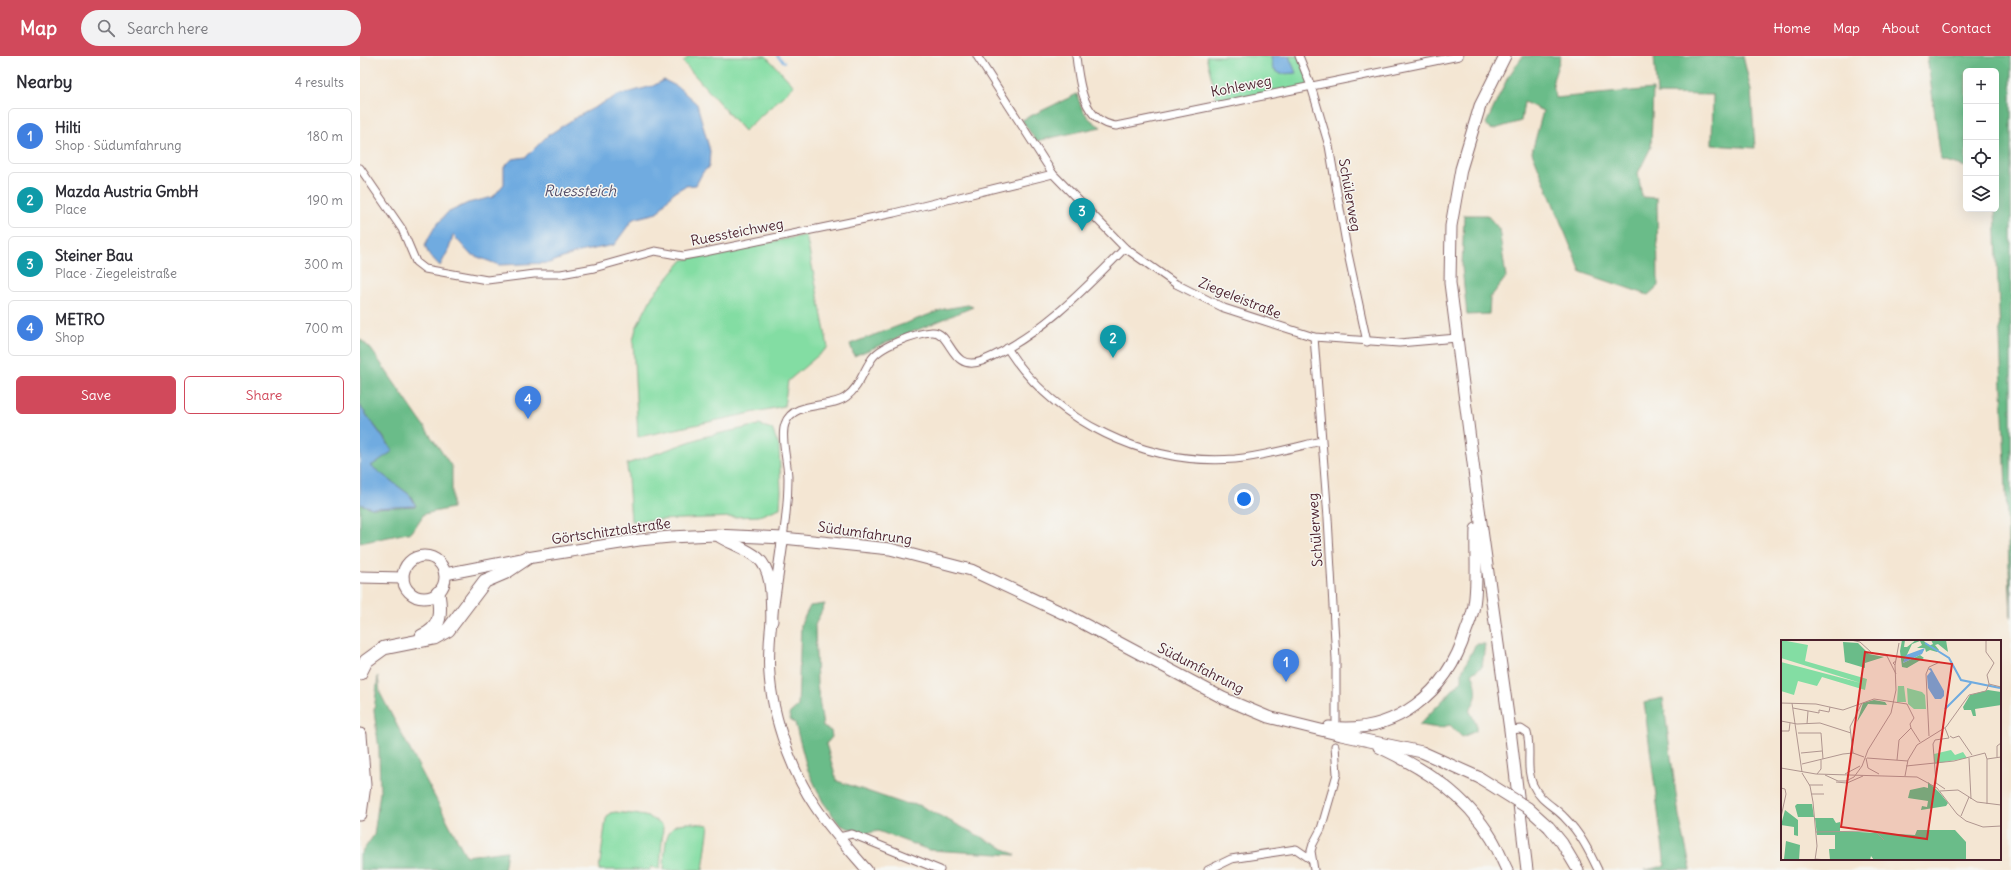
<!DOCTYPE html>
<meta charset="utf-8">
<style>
:root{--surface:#fff;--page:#f2f2f3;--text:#2b2b33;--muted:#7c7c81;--line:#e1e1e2;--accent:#d1495b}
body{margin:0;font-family:Delius,sans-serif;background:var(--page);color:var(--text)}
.controls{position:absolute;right:12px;top:12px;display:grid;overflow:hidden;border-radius:6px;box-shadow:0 4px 16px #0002}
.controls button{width:36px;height:36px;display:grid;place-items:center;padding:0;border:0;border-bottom:1px solid var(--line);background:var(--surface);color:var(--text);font:20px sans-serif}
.you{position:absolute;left:884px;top:443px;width:14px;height:14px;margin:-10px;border:3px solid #fff;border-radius:50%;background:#1a73e8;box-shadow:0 0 0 6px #1a73e833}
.badge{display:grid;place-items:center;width:26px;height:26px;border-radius:50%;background:var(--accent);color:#fff;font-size:13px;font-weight:700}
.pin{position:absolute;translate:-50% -33px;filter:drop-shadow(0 1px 2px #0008)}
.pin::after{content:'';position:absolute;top:21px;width:14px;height:12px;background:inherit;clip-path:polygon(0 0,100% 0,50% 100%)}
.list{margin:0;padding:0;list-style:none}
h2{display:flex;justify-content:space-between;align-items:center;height:52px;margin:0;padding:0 16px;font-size:17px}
h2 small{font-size:13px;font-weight:400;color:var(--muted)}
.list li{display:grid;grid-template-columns:26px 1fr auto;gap:12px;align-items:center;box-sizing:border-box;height:56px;margin:0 8px 8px;padding:0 8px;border:1px solid var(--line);border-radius:6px}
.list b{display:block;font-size:15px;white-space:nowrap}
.list p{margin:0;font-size:13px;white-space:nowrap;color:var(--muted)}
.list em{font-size:13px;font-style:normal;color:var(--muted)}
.actions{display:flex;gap:8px;padding:12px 16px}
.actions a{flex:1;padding:9px 0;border:1px solid var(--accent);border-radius:6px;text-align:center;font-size:14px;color:var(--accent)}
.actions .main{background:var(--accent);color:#fff}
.icon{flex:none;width:22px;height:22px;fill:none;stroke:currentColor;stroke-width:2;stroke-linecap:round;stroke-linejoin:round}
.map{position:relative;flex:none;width:1651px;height:814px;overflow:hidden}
header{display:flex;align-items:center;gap:24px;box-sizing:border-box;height:56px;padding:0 20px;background:var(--accent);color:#fff}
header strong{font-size:19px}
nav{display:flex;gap:22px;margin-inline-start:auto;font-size:14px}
.search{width:280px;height:36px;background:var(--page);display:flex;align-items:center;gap:10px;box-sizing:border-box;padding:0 14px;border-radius:22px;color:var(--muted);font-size:15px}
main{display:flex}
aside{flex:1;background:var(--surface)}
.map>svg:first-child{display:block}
.green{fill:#83dda3;stroke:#667e67}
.forest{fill:#6abc89;stroke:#5a6e5a}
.water{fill:#6fabe0;stroke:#5c6586}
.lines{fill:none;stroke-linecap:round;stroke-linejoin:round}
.stream{stroke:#6fabe0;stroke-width:2}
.minor-casing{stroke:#866566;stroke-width:9}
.secondary-casing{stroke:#866566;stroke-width:12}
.primary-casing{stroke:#866566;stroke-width:13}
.motorway-casing{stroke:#866566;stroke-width:15}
.minor{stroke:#fff;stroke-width:7}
.secondary{stroke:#fff;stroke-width:10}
.primary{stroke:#fff;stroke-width:11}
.motorway{stroke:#fff;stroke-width:13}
.primary-bridge-casing{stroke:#866566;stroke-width:13;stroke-linecap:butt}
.primary-bridge{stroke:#fff;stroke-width:11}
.labels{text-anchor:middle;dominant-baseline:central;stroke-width:3;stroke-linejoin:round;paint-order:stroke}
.street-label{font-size:14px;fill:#4a1f2b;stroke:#f6f6f2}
.water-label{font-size:15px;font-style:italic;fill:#57506a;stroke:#f6f6f2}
.inset-river{fill:none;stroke:#6fabe0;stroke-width:2}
.inset-road{fill:none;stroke:#b09690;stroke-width:1}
.view{fill:#d62828;fill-opacity:0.15;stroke:#d62828;stroke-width:2}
.inset-edge{fill:none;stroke:#4a1f2b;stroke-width:2}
</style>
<header>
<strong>Map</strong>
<div class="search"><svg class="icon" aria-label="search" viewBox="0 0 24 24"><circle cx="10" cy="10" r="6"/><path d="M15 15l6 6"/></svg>Search here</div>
<nav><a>Home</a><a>Map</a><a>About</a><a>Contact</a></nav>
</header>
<main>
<aside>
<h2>Nearby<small>4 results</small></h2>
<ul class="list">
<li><span class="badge" style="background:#3f7fe0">1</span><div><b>Hilti</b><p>Shop · Südumfahrung</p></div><em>180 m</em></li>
<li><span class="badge" style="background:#0f9aa8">2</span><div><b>Mazda Austria GmbH</b><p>Place</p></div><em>190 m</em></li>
<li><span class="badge" style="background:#0f9aa8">3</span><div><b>Steiner Bau</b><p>Place · Ziegeleistraße</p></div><em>300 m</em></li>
<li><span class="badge" style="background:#3f7fe0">4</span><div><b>METRO</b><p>Shop</p></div><em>700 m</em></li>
</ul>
<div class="actions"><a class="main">Save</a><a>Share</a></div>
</aside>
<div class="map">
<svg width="1651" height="814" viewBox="0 0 1651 814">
<rect width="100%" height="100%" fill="#f6f6f2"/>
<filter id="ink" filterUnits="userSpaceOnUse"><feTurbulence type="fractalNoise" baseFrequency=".025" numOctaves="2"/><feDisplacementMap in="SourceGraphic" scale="8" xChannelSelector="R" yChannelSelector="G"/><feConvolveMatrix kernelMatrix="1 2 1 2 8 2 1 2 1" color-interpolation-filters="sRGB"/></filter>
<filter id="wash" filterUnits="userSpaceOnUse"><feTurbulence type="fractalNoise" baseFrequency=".012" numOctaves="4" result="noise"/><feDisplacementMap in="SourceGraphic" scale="16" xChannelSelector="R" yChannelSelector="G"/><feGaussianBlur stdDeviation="0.9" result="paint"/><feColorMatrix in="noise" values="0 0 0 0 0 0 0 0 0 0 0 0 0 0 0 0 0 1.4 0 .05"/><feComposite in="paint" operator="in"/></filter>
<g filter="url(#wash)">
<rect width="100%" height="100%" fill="#f4e6d3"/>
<g class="green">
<polygon points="329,0 406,0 434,30 384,75 323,6"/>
<polygon points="846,0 911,0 913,13 921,18 935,17 929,0 939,0 951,30 858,48"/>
<polygon points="446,179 468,291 428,325 424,350 278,381 273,285 276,272 293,239 323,204"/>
<polygon points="399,369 412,373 419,390 421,435 420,452 399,460 271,465 267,408 343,381"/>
<path d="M256,756c18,3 35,1 47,15l-3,42 -9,-2 -1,3h-51l7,-51 4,-6z"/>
<path d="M332,767l17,2 -6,45h-39c1,-13 -1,-39 12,-45 5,-2 12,-2 16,-2z"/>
</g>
<g class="forest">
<polygon points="1163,0 1201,0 1193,24 1195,42 1293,33 1291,91 1278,117 1282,141 1297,142 1298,230 1288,239 1221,216 1172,96 1183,55 1164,46 1161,65 1131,74 1126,68 1148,21"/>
<polygon points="1294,0 1383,0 1391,34 1395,92 1352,89 1353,39 1297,38"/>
<polygon points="1567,0 1651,0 1651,562 1635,153 1636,15 1606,15 1606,111 1581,104"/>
<path d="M717,38c4,16 10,25 24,33l-65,14 -14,-21z"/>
<polygon points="1104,159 1127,159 1139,173 1146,221 1130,242 1129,258 1107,259 1102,211"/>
<polygon points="608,249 613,251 494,300 490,288 584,253"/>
<polygon points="0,283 11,293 92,411 92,452 64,458 52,476 0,487 0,448 12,452 56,450 50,439 10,410 33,394 0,350"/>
<polygon points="465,548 455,569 457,628 463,671 471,675 472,681 466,688 477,725 542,747 559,749 656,799 569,794 518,775 504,778 480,769 463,746 447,712 435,667 430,664 429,658 438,650 441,568 450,550"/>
<path d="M1116,588h9l-3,23 -10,6c6,15 7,25 -3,37l7,13v8l-14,6 -12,-12 -12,3 -19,-3 43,-45v-9z"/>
<polygon points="18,620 20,637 106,800 147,795 144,814 0,814 0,799 14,779 20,736 19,693 14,655"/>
<polygon points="1303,642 1319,760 1331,814 1284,814 1305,810 1284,646"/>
</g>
<g class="water">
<polygon points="911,0 929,0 936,17 921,18 913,13"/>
<polygon points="304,24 318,31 337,48 350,95 349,111 343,116 336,129 325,130 313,137 297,157 273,163 254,189 219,196 189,207 139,209 110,198 93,179 89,193 80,210 68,197 65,189 74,172 87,157 108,147 133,141 144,128 144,111 152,103 166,101 187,80 215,62 258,39 293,30"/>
<polygon points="0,350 33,395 11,410 50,439 56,450 12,452 0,448"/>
</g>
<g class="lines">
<polyline class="stream" points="417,0 424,6"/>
</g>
</g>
<g filter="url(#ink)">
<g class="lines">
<defs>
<g id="minor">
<polyline points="617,0 693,118 765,192 816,228 864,252 954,281 1039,287 1097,282"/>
<path d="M716,0c3,27 7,66 40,70l343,-70"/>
<polyline points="939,0 951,30 969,90 987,193 1007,286"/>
<polyline points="0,112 42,173 56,206 65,213 127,224 174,218 201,218 234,212 295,195 323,200 340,197 534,157 693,118"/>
<polyline points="954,281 968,462 976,603 976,665"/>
<path d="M647,292c48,74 139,118 228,111 29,-3 57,-11 86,-18"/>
<path d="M423,482c3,-20 5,-40 5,-60 0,-15 -8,-41 -3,-54 8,-24 45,-15 61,-27 13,-9 16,-24 25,-37 8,-14 45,-27 61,-28 20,-1 18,41 50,29 57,-24 101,-70 143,-113"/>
<path d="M1150,674l11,-1 6,4c5,17 -2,35 6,52 7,16 21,21 32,33 15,15 24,33 33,52"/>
<polyline points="479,781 492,778 580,814"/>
<polyline points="848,814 871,803 936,793 952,804"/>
<polyline points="954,814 951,795 953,788 961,773 977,718 975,690"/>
</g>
<path id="secondary" d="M423,482c-5,41 -14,83 -14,124 0,46 21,107 46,144 15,23 34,43 52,64"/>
<g id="primary">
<polyline points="1145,0 1120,50 1101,113 1091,170 1090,227 1117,438 1150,674 1167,814"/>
<path d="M360,481c12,7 28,12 38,21 16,14 13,45 14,63"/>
<circle cx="64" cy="521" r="21"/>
<polyline points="85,518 167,502 279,484 310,481 355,479 423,482 530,493 611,514 711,561 863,642 908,661 981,679 1062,696 1120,722"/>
<polyline points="0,521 43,522"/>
<path d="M969,671c66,8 118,-34 137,-96 3,-8 7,-17 8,-26 4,-24 1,-51 2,-76"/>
<path d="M1019,691c46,22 86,47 113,92 6,10 10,21 15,31"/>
<polyline points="1189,771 1202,787 1218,814"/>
</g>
<g id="motorway">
<path d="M62,580c20,-8 19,-24 16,-43"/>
<polyline points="0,617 6,605 24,592 74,582 88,574 125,525 146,516 167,502"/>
<polyline points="0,679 4,729 0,758"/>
</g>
</defs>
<use href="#minor" class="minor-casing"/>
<use href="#secondary" class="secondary-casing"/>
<use href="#primary" class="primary-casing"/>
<use href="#motorway" class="motorway-casing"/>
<use href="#minor" class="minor"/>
<use href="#secondary" class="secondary"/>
<use href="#primary" class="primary"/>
<use href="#motorway" class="motorway"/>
<defs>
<polyline id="primary-bridge" points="1120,722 1168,752 1189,771"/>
</defs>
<use href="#primary-bridge" class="primary-bridge-casing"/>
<use href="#primary-bridge" class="primary-bridge"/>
</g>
</g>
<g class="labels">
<g class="street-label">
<text transform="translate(881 30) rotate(-11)">Kohleweg</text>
<text transform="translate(990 139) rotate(80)">Schülerweg</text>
<text transform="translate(377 176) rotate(-11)">Ruessteichweg</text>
<text transform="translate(880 242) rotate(22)">Ziegeleistraße</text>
<text transform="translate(955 474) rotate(-94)">Schülerweg</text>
<text transform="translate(251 475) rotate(-8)">Görtschitztalstraße</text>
<text transform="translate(505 477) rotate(8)">Südumfahrung</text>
<text transform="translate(841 612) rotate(27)">Südumfahrung</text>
</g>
<g class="water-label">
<text x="220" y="134">Ruessteich</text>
</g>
</g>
<g transform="translate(1421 584)">
<rect width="220" height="220" fill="#f4e6d3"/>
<path d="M0,0l27,5 -3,16 62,18 -2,11 -43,-13 -5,9 -19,-5 -4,14 -13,-4v-29l80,21 -80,-25zM117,46h6l2,16h-9zM126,48l15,4 3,3 1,14h-12l-6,-5zM170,110l4,5 8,-3 4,6 -33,6v-10z" fill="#83dda3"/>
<path d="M121,0h3l-1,7h3l9,-7h7l6,6 4,-2 -2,-4h15l2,12 -10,-8 -3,1 4,5 -2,2 -7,-2 -4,2 -1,-4h-8l5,-3 -2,-4 -8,3 -9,19 17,-8 4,3 -17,10 -5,-1 -2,-16zM62,2l15,1 11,11 15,3 -19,6v5l-20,-6zM207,50l13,2v13l-26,4 1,7h-3l-2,-6h-7l-1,-3 7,-12zM93,60l11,2 2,3 -19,-1 -11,18 6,-19zM147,142l11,10 9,11 -2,3 -25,4 1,-4 5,1 1,-6 -20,-3 2,-8 14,-3 4,1zM16,164h15l2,13h-16l-3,-11zM4,170l13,10v16l-4,-1v-8l-13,-2zM34,178h18l3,5 4,-1v9l75,4 2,-5h38l11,12v17l-92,1 -3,-4 -1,4h-40l-1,-11h6v-14h-18zM5,201l14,4 -1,15h-18l3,-1z" fill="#6abc89"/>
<path d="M144,8l-3,6 -19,9 3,-8zM150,28l13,23v5l-3,3h-6l-7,-11 -1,-12 4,-5 -3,-2z" fill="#6fabe0"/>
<path class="inset-river" d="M144,3l24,15 12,22 39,8M164,69l26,-26"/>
<path class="inset-road" d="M70,0l9,2 12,11 15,3 9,18M114,25l4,-22M208,44l12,3M113,62l13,2 7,14 -4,6 1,4 9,14M0,63l35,1 27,6 31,-11 20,3M11,63l10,69M12,68l26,5v-3l10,2 1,-5M0,81l16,3 23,-1 31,10M26,84l1,-13M164,88l4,10 -14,2 -2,4 3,39 9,6M0,91h8l1,-8M17,93h23l2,26M148,96l-3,-62 3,-7 11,-5M169,96l3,2 6,-2 13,19M20,113l21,-2M72,113l-3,-26 12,-24M216,117v-11l4,-3M85,118l2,10 11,6M86,118l41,3M188,118l2,41M206,119l14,-2M116,120l2,-20 12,-12M21,124l41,-10 10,-1 11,4M125,126l48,-5 31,-8 2,6v45M0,128l35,6 101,3 20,11 20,26 9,7 17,6 18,-1M21,133l8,13 3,16 4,44 -2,14M36,134l4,-5v-9M64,134l15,-8M44,135l13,6h8l8,-4 8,-11 6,-16 23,-37 5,-23 -1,-25 -2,-2 3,-2M124,136l3,-16 9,-15 29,-18 23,-32 17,-4 3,-7 -2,-9 7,-12 -8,-11v-12M55,142l11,1 16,-7M28,145h14M0,148l4,1 1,5 -5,23M159,151l18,-1 19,12 24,3M30,154h13M180,176l8,-19M35,192l53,-1 8,2 7,7M34,219l12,1"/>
<path class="view" d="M84,12l87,12 -25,175 -86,-12z"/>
<rect width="220" height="220" class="inset-edge"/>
</g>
</svg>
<div class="controls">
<button>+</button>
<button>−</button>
<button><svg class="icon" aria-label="locate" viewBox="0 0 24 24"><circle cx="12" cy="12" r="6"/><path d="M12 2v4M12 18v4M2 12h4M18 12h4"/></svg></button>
<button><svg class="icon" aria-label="layers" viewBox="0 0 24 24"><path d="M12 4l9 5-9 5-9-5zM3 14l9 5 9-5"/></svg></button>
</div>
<div class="you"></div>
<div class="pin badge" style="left:926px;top:626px;background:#3f7fe0">1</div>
<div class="pin badge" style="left:753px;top:302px;background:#0f9aa8">2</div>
<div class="pin badge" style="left:722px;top:175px;background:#0f9aa8">3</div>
<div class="pin badge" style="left:168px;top:363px;background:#3f7fe0">4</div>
</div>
</main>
